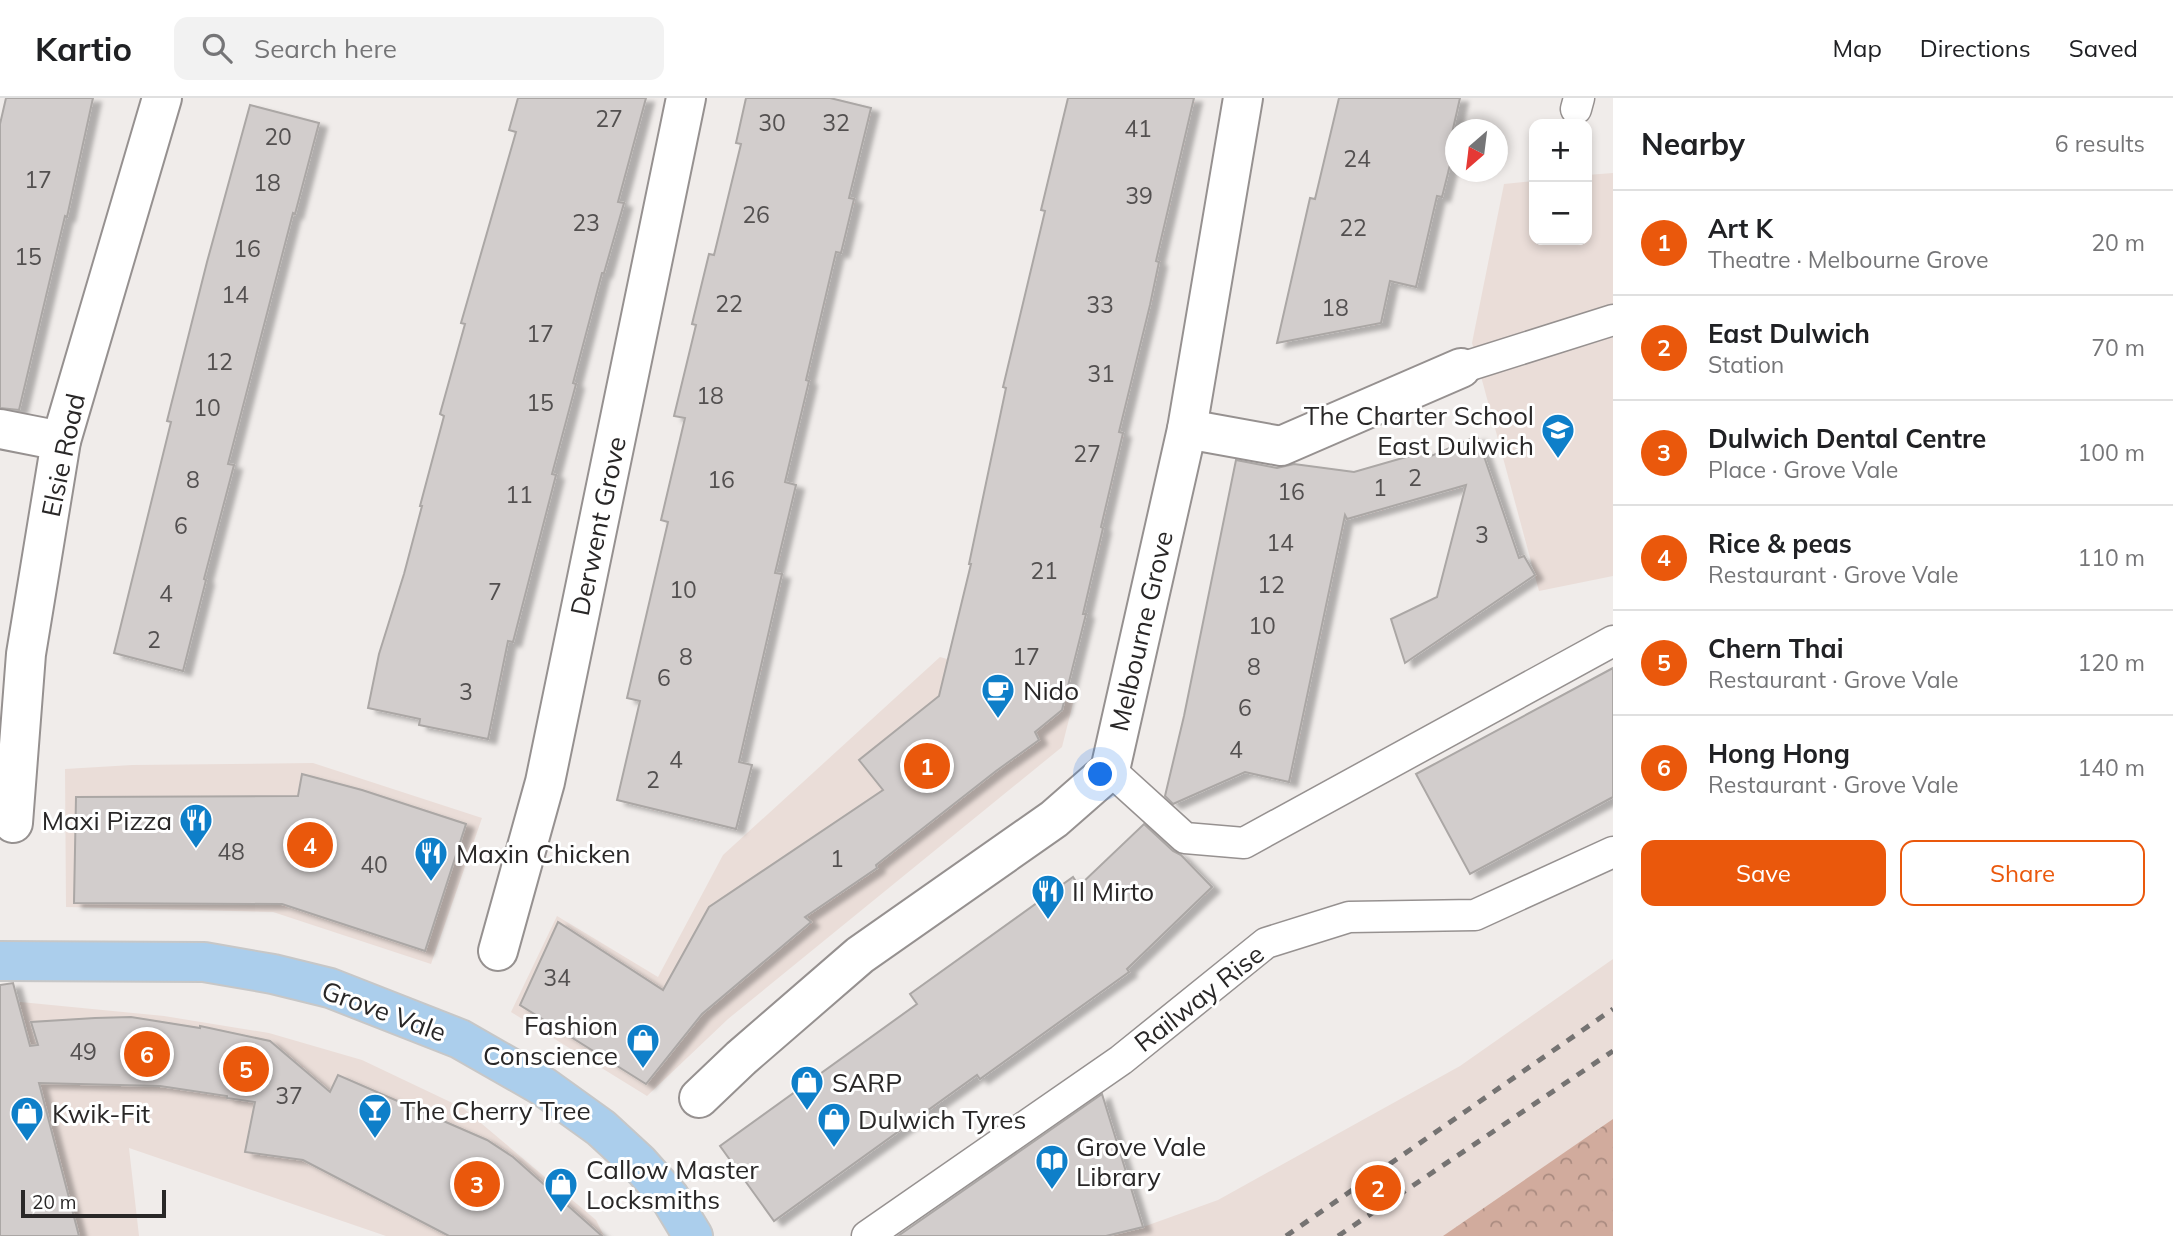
<!DOCTYPE html>
<meta charset="utf-8">
<style>
:root{--surface:#fff;--page:#f2f2f2;--text:#202124;--muted:#757577;--line:#e0e0e0;--accent:#ea580c}
body{margin:0;font-family:Mulish,sans-serif;background:var(--page);color:var(--text)}
.controls{position:absolute;right:21px;top:21px;display:grid;overflow:hidden;border-radius:14px;box-shadow:0 4px 10px #0003}
.controls button{width:63px;height:63px;display:grid;place-items:center;padding:0;border:0;border-bottom:2px solid var(--line);background:var(--surface);color:var(--text);font:35px sans-serif}
.compass{position:absolute;left:1445px;top:21px;width:63px;height:63px;border-radius:50%;background:var(--surface);box-shadow:0 4px 10px #0003;rotate:208deg}
.scale{position:absolute;left:21px;bottom:18px;width:145px;box-sizing:border-box;padding-left:7px;border:4px solid #292727;border-top:0;font-size:19px;line-height:24px;white-space:nowrap;color:#292727;-webkit-text-stroke:5px #fff;paint-order:stroke}
.you{position:absolute;left:1101px;top:677px;width:24px;height:24px;margin:-18px;border:5px solid #fff;border-radius:50%;background:#1a73e8;box-shadow:0 0 0 10px #1a73e833}
.badge{display:grid;place-items:center;width:46px;height:46px;border-radius:50%;background:var(--accent);color:#fff;font-size:23px;font-weight:700}
.pin{position:absolute;translate:-50% -50%;border:4px solid #fff;box-shadow:0 2px 7px #0006}
.list{margin:0;padding:0;list-style:none}
h2{display:flex;justify-content:space-between;align-items:center;height:91px;margin:0;padding:0 28px;font-size:30px}
h2 small{font-size:23px;font-weight:400;color:var(--muted)}
.list li{display:grid;grid-template-columns:46px 1fr auto;gap:21px;align-items:center;box-sizing:border-box;height:105px;padding:0 28px;border-top:2px solid var(--line)}
.list b{display:block;font-size:26px;white-space:nowrap}
.list p{margin:0;font-size:23px;white-space:nowrap;color:var(--muted)}
.list em{font-size:23px;font-style:normal;color:var(--muted)}
.actions{display:flex;gap:14px;padding:21px 28px}
.actions a{flex:1;padding:16px 0;border:2px solid var(--accent);border-radius:14px;text-align:center;font-size:24px;color:var(--accent)}
.actions .main{background:var(--accent);color:#fff}
.icon{flex:none;width:38px;height:38px;fill:none;stroke:currentColor;stroke-width:2;stroke-linecap:round;stroke-linejoin:round}
.map{position:relative;flex:none;width:1613px;height:1138px;overflow:hidden}
header{display:flex;align-items:center;gap:42px;box-sizing:border-box;height:98px;padding:0 35px;background:var(--surface);border-bottom:2px solid var(--line)}
header strong{font-size:33px}
nav{display:flex;gap:38px;margin-inline-start:auto;font-size:24px}
.search{width:490px;height:63px;background:var(--page);display:flex;align-items:center;gap:18px;box-sizing:border-box;padding:0 24px;border-radius:14px;color:var(--muted);font-size:26px}
main{display:flex}
aside{flex:1;background:var(--surface)}
.map>svg:first-child{display:block}
.built{fill:#eaddd8}
.forest{fill:url(#forest-crowns)}
.building{fill:#d2cdcc;stroke:#aba7a5;stroke-width:2;filter:url(#shadow)}
.lines{fill:none;stroke-linecap:round;stroke-linejoin:round}
.lane-casing{stroke:#969190;stroke-width:33}
.street-casing{stroke:#969190;stroke-width:42}
.primary-casing{stroke:#c7c7c7;stroke-width:42}
.lane{stroke:#fff;stroke-width:30}
.street{stroke:#fff;stroke-width:38}
.primary{stroke:#abceec;stroke-width:38}
.rail{stroke:#757372;stroke-width:5;stroke-dasharray:9 9;stroke-linecap:butt}
.labels{text-anchor:middle;dominant-baseline:central;stroke-width:6;stroke-linejoin:round;paint-order:stroke}
.number-label{font-size:23px;fill:#535050}
.poi-label{font-size:26px;fill:#292727;stroke:#fff;text-anchor:start}
.street-label{font-size:26px;fill:#292727;stroke:#fff}
</style>
<header>
<strong>Kartio</strong>
<div class="search"><svg class="icon" aria-label="search" viewBox="0 0 24 24"><circle cx="10" cy="10" r="6"/><path d="M15 15l6 6"/></svg>Search here</div>
<nav><a>Map</a><a>Directions</a><a>Saved</a></nav>
</header>
<main>
<div class="map">
<svg width="1613" height="1138" viewBox="0 0 1613 1138">
<defs>
<pattern id="forest-crowns" width="20" height="18" patternUnits="userSpaceOnUse" patternTransform="scale(1.75)"><rect width="20" height="18" fill="#d1ab9d"/><path d="M2 6a3 3 0 1 1 6 0M12 15a3 3 0 1 1 6 0" fill="none" stroke="#aa8b80"/></pattern>
<filter id="shadow"><feDropShadow dx="8" dy="4.5" stdDeviation="2" flood-color="#0004"/></filter>
</defs>
<rect width="100%" height="100%" fill="#f0ecea"/>
<g class="built">
<polygon points="1613,75 1613,478 1539,493 1472,245 1504,86 1534,83 1534,142 1587,142 1587,77"/>
<polygon points="940,559 1075,597 1062,649 728,921 647,998 511,914 557,818 658,879 723,757"/>
<polygon points="313,665 482,720 431,866 273,814 66,809 65,671 132,667"/>
<polygon points="1613,861 1613,1138 1106,1138 1143,1129 1218,1102 1460,968"/>
<polygon points="0,902 164,918 269,935 362,962 463,1010 596,1122 604,1138 386,1138 129,1050 139,1138 0,1138"/>
</g>
<polygon class="forest" points="1613,1021 1613,1138 1443,1138"/>
<g class="building">
<polygon points="6,0 93,0 67,119 65,118 19,312 0,310 0,26"/>
<polygon points="518,0 646,0 618,104 624,105 604,175 602,175 573,285 576,286 552,376 556,377 513,544 508,543 488,641 419,627 420,621 368,610 379,556 404,476 422,408 420,408 444,318 440,316 465,226 461,225 516,34 509,32"/>
<polygon points="746,0 830,0 871,10 849,100 854,101 841,155 836,154 806,282 809,283 785,384 796,387 775,475 782,476 739,664 752,667 736,731 617,702 640,603 627,600 668,424 661,422 685,320 674,318 696,227 692,226 709,156 714,157 741,46 736,45"/>
<polygon points="1068,0 1194,0 1156,163 1159,164 1150,207 1119,334 1123,335 1101,429 1103,430 1083,516 1086,516 1062,612 1035,634 1039,642 996,673 876,767 877,770 805,819 811,824 702,916 646,986 520,907 558,824 663,892 709,809 883,692 859,662 939,598 971,466 969,466 1006,290 1003,289 1045,113 1041,112"/>
<polygon points="1339,0 1460,0 1450,44 1455,45 1448,75 1442,99 1437,98 1416,189 1390,183 1381,225 1277,245 1310,100 1315,101"/>
<polygon points="250,7 319,25 295,116 293,115 228,366 234,367 204,481 206,482 183,573 114,555 171,324 167,323 207,164"/>
<polygon points="1477,338 1519,460 1524,458 1535,477 1405,565 1391,521 1437,499 1466,387 1347,421 1345,417 1289,684 1245,674 1173,706 1165,698 1184,618 1236,362 1277,370 1294,366 1354,374 1427,353 1429,359"/>
<polygon points="1613,570 1613,699 1470,776 1416,676"/>
<polygon points="302,676 362,692 466,726 425,853 282,806 74,805 76,699 298,698"/>
<polygon points="1144,726 1173,753 1181,757 1212,789 1127,871 1129,874 980,981 977,977 774,1123 720,1048 917,906 910,896 1073,779 1079,788"/>
<polygon points="13,885 30,948 38,947 31,924 95,920 131,919 200,930 200,928 270,943 330,994 338,977 487,1042 513,1059 602,1138 449,1138 303,1062 245,1054 255,1004 227,1000 227,998 160,988 39,985 79,1138 0,1138 0,887"/>
<polygon points="1102,996 1143,1129 1106,1138 898,1138"/>
</g>
<g class="lines">
<defs>
<g id="lane">
<polyline points="1576,11 1579,0"/>
<polyline points="1461,270 1613,222"/>
<polyline points="1110,672 1185,740 1244,745 1613,543"/>
<polyline points="867,1138 1121,962 1266,845 1349,819 1475,817 1613,754"/>
</g>
<g id="street">
<polyline points="0,331 61,343"/>
<polyline points="1187,331 1281,348 1461,270"/>
<polyline points="13,725 26,556 61,343 162,0"/>
<polyline points="498,853 545,684 686,0"/>
<polyline points="699,1000 741,960 860,857 1054,721 1110,672 1187,331 1243,0"/>
</g>
<polyline id="primary" points="0,863 204,864 273,876 330,890 460,941 544,989 601,1030 639,1065 670,1100 693,1138"/>
</defs>
<use href="#lane" class="lane-casing"/>
<use href="#street" class="street-casing"/>
<use href="#primary" class="primary-casing"/>
<use href="#lane" class="lane"/>
<use href="#street" class="street"/>
<use href="#primary" class="primary"/>
<g class="rail">
<polyline points="1286,1138 1613,911"/>
<polyline points="1338,1138 1613,953"/>
</g>
</g>
<defs>
<symbol id="school-pin" viewBox="-11 -11 22 30"><path d="M0 17L-7.5 6A9.5 9.5 0 1 1 7.5 6Z" fill="#0e7fc9" stroke="#fff"/><path d="M0-5L7-2L0 1L-7-2ZM-4 1L0 2.5L4 1V4Q0 6-4 4Z" fill="#fff"/></symbol>
<symbol id="cafe-pin" viewBox="-11 -11 22 30"><path d="M0 17L-7.5 6A9.5 9.5 0 1 1 7.5 6Z" fill="#0e7fc9" stroke="#fff"/><path d="M-5.5-4.5H6V0H3Q3 3.5 0 3.5H-2.5Q-5.5 3.5-5.5 0ZM3-3.2v2h1.7v-2ZM-6 4.5H4V6H-6Z" fill="#fff"/></symbol>
<symbol id="restaurant-pin" viewBox="-11 -11 22 30"><path d="M0 17L-7.5 6A9.5 9.5 0 1 1 7.5 6Z" fill="#0e7fc9" stroke="#fff"/><path d="M-5-6h1v4h1v-4h1v4h1v-4h1v5L-1.5 .5V6h-2V.5L-5-1ZM5-6V6H3V1.5H1.5Q1.5-4 5-6Z" fill="#fff"/></symbol>
<symbol id="shop-pin" viewBox="-11 -11 22 30"><path d="M0 17L-7.5 6A9.5 9.5 0 1 1 7.5 6Z" fill="#0e7fc9" stroke="#fff"/><path d="M-5-2.5h2.3a2.7 3.5 0 0 1 5.4 0H5L5.5 6h-11ZM-1.5-2.5h3a1.5 2.3 0 0 0-3 0Z" fill="#fff"/></symbol>
<symbol id="bar-pin" viewBox="-11 -11 22 30"><path d="M0 17L-7.5 6A9.5 9.5 0 1 1 7.5 6Z" fill="#0e7fc9" stroke="#fff"/><path d="M-6-5H6L.8 .8V4.5H3.5V6h-7V4.5H-.8V.8Z" fill="#fff"/></symbol>
<symbol id="library-pin" viewBox="-11 -11 22 30"><path d="M0 17L-7.5 6A9.5 9.5 0 1 1 7.5 6Z" fill="#0e7fc9" stroke="#fff"/><path d="M-6-4Q-3-5.5-.7-3.5V5Q-3 3-6 4ZM6-4Q3-5.5 .7-3.5V5Q3 3 6 4Z" fill="#fff"/></symbol>
</defs>
<g fill-rule="evenodd">
<use href="#school-pin" x="1539" y="313" width="38" height="52"/>
<use href="#cafe-pin" x="979" y="573" width="38" height="52"/>
<use href="#restaurant-pin" x="177" y="703" width="38" height="52"/>
<use href="#restaurant-pin" x="412" y="736" width="38" height="52"/>
<use href="#restaurant-pin" x="1029" y="774" width="38" height="52"/>
<use href="#shop-pin" x="624" y="923" width="38" height="52"/>
<use href="#shop-pin" x="788" y="965" width="38" height="52"/>
<use href="#bar-pin" x="356" y="993" width="38" height="52"/>
<use href="#shop-pin" x="8" y="996" width="38" height="52"/>
<use href="#shop-pin" x="815" y="1002" width="38" height="52"/>
<use href="#library-pin" x="1033" y="1044" width="38" height="52"/>
<use href="#shop-pin" x="542" y="1067" width="38" height="52"/>
</g>
<g class="labels">
<g class="number-label">
<text x="609" y="20">27</text>
<text x="772" y="24">30</text>
<text x="836" y="24">32</text>
<text x="1138" y="30">41</text>
<text x="278" y="38">20</text>
<text x="1357" y="60">24</text>
<text x="38" y="81">17</text>
<text x="267" y="84">18</text>
<text x="1139" y="97">39</text>
<text x="756" y="116">26</text>
<text x="586" y="124">23</text>
<text x="1353" y="129">22</text>
<text x="247" y="150">16</text>
<text x="28" y="158">15</text>
<text x="235" y="196">14</text>
<text x="729" y="205">22</text>
<text x="1100" y="206">33</text>
<text x="1335" y="209">18</text>
<text x="540" y="235">17</text>
<text x="219" y="263">12</text>
<text x="1101" y="275">31</text>
<text x="710" y="297">18</text>
<text x="540" y="304">15</text>
<text x="207" y="309">10</text>
<text x="1087" y="355">27</text>
<text x="1415" y="379">2</text>
<text x="193" y="381">8</text>
<text x="721" y="381">16</text>
<text x="1380" y="389">1</text>
<text x="1291" y="393">16</text>
<text x="519" y="396">11</text>
<text x="181" y="427">6</text>
<text x="1482" y="436">3</text>
<text x="1280" y="444">14</text>
<text x="1044" y="472">21</text>
<text x="1271" y="486">12</text>
<text x="683" y="491">10</text>
<text x="495" y="493">7</text>
<text x="166" y="495">4</text>
<text x="1262" y="527">10</text>
<text x="154" y="541">2</text>
<text x="686" y="558">8</text>
<text x="1026" y="558">17</text>
<text x="1254" y="568">8</text>
<text x="664" y="579">6</text>
<text x="466" y="593">3</text>
<text x="1245" y="609">6</text>
<text x="1236" y="651">4</text>
<text x="676" y="661">4</text>
<text x="653" y="681">2</text>
<text x="231" y="753">48</text>
<text x="837" y="760">1</text>
<text x="374" y="766">40</text>
<text x="557" y="879">34</text>
<text x="83" y="953">49</text>
<text x="289" y="997">37</text>
</g>
<g class="poi-label">
<text x="1534" y="317" text-anchor="end">The Charter School<tspan x="1534" dy="30">East Dulwich</tspan></text>
<text x="1023" y="592">Nido</text>
<text x="172" y="722" text-anchor="end">Maxi Pizza</text>
<text x="456" y="755">Maxin Chicken</text>
<text x="1072" y="793">Il Mirto</text>
<text x="618" y="927" text-anchor="end">Fashion<tspan x="618" dy="30">Conscience</tspan></text>
<text x="832" y="984">SARP</text>
<text x="400" y="1012">The Cherry Tree</text>
<text x="52" y="1015">Kwik-Fit</text>
<text x="858" y="1021">Dulwich Tyres</text>
<text x="1076" y="1048">Grove Vale<tspan x="1076" dy="30">Library</tspan></text>
<text x="586" y="1071">Callow Master<tspan x="586" dy="30">Locksmiths</tspan></text>
</g>
<g class="street-label">
<text transform="translate(63 357) rotate(-78)">Elsie Road</text>
<text transform="translate(598 428) rotate(-78)">Derwent Grove</text>
<text transform="translate(1141 533) rotate(-77)">Melbourne Grove</text>
<text transform="translate(1199 900) rotate(-38)">Railway Rise</text>
<text transform="translate(384 913) rotate(20)">Grove Vale</text>
</g>
</g>
</svg>
<div class="controls">
<button>+</button>
<button>−</button>
</div>
<svg class="compass" viewBox="-18 -18 36 36"><path d="M0-13l5 13h-10z" fill="#e53935"/><path d="M0 13l5-13h-10z" fill="#757577"/></svg>
<div class="scale">20 m</div>
<div class="you"></div>
<div class="pin badge" style="left:927px;top:668px">1</div>
<div class="pin badge" style="left:1378px;top:1090px">2</div>
<div class="pin badge" style="left:477px;top:1086px">3</div>
<div class="pin badge" style="left:310px;top:747px">4</div>
<div class="pin badge" style="left:246px;top:971px">5</div>
<div class="pin badge" style="left:147px;top:956px">6</div>
</div>
<aside>
<h2>Nearby<small>6 results</small></h2>
<ul class="list">
<li><span class="badge">1</span><div><b>Art K</b><p>Theatre · Melbourne Grove</p></div><em>20 m</em></li>
<li><span class="badge">2</span><div><b>East Dulwich</b><p>Station</p></div><em>70 m</em></li>
<li><span class="badge">3</span><div><b>Dulwich Dental Centre</b><p>Place · Grove Vale</p></div><em>100 m</em></li>
<li><span class="badge">4</span><div><b>Rice &amp; peas</b><p>Restaurant · Grove Vale</p></div><em>110 m</em></li>
<li><span class="badge">5</span><div><b>Chern Thai</b><p>Restaurant · Grove Vale</p></div><em>120 m</em></li>
<li><span class="badge">6</span><div><b>Hong Hong</b><p>Restaurant · Grove Vale</p></div><em>140 m</em></li>
</ul>
<div class="actions"><a class="main">Save</a><a>Share</a></div>
</aside>
</main>
